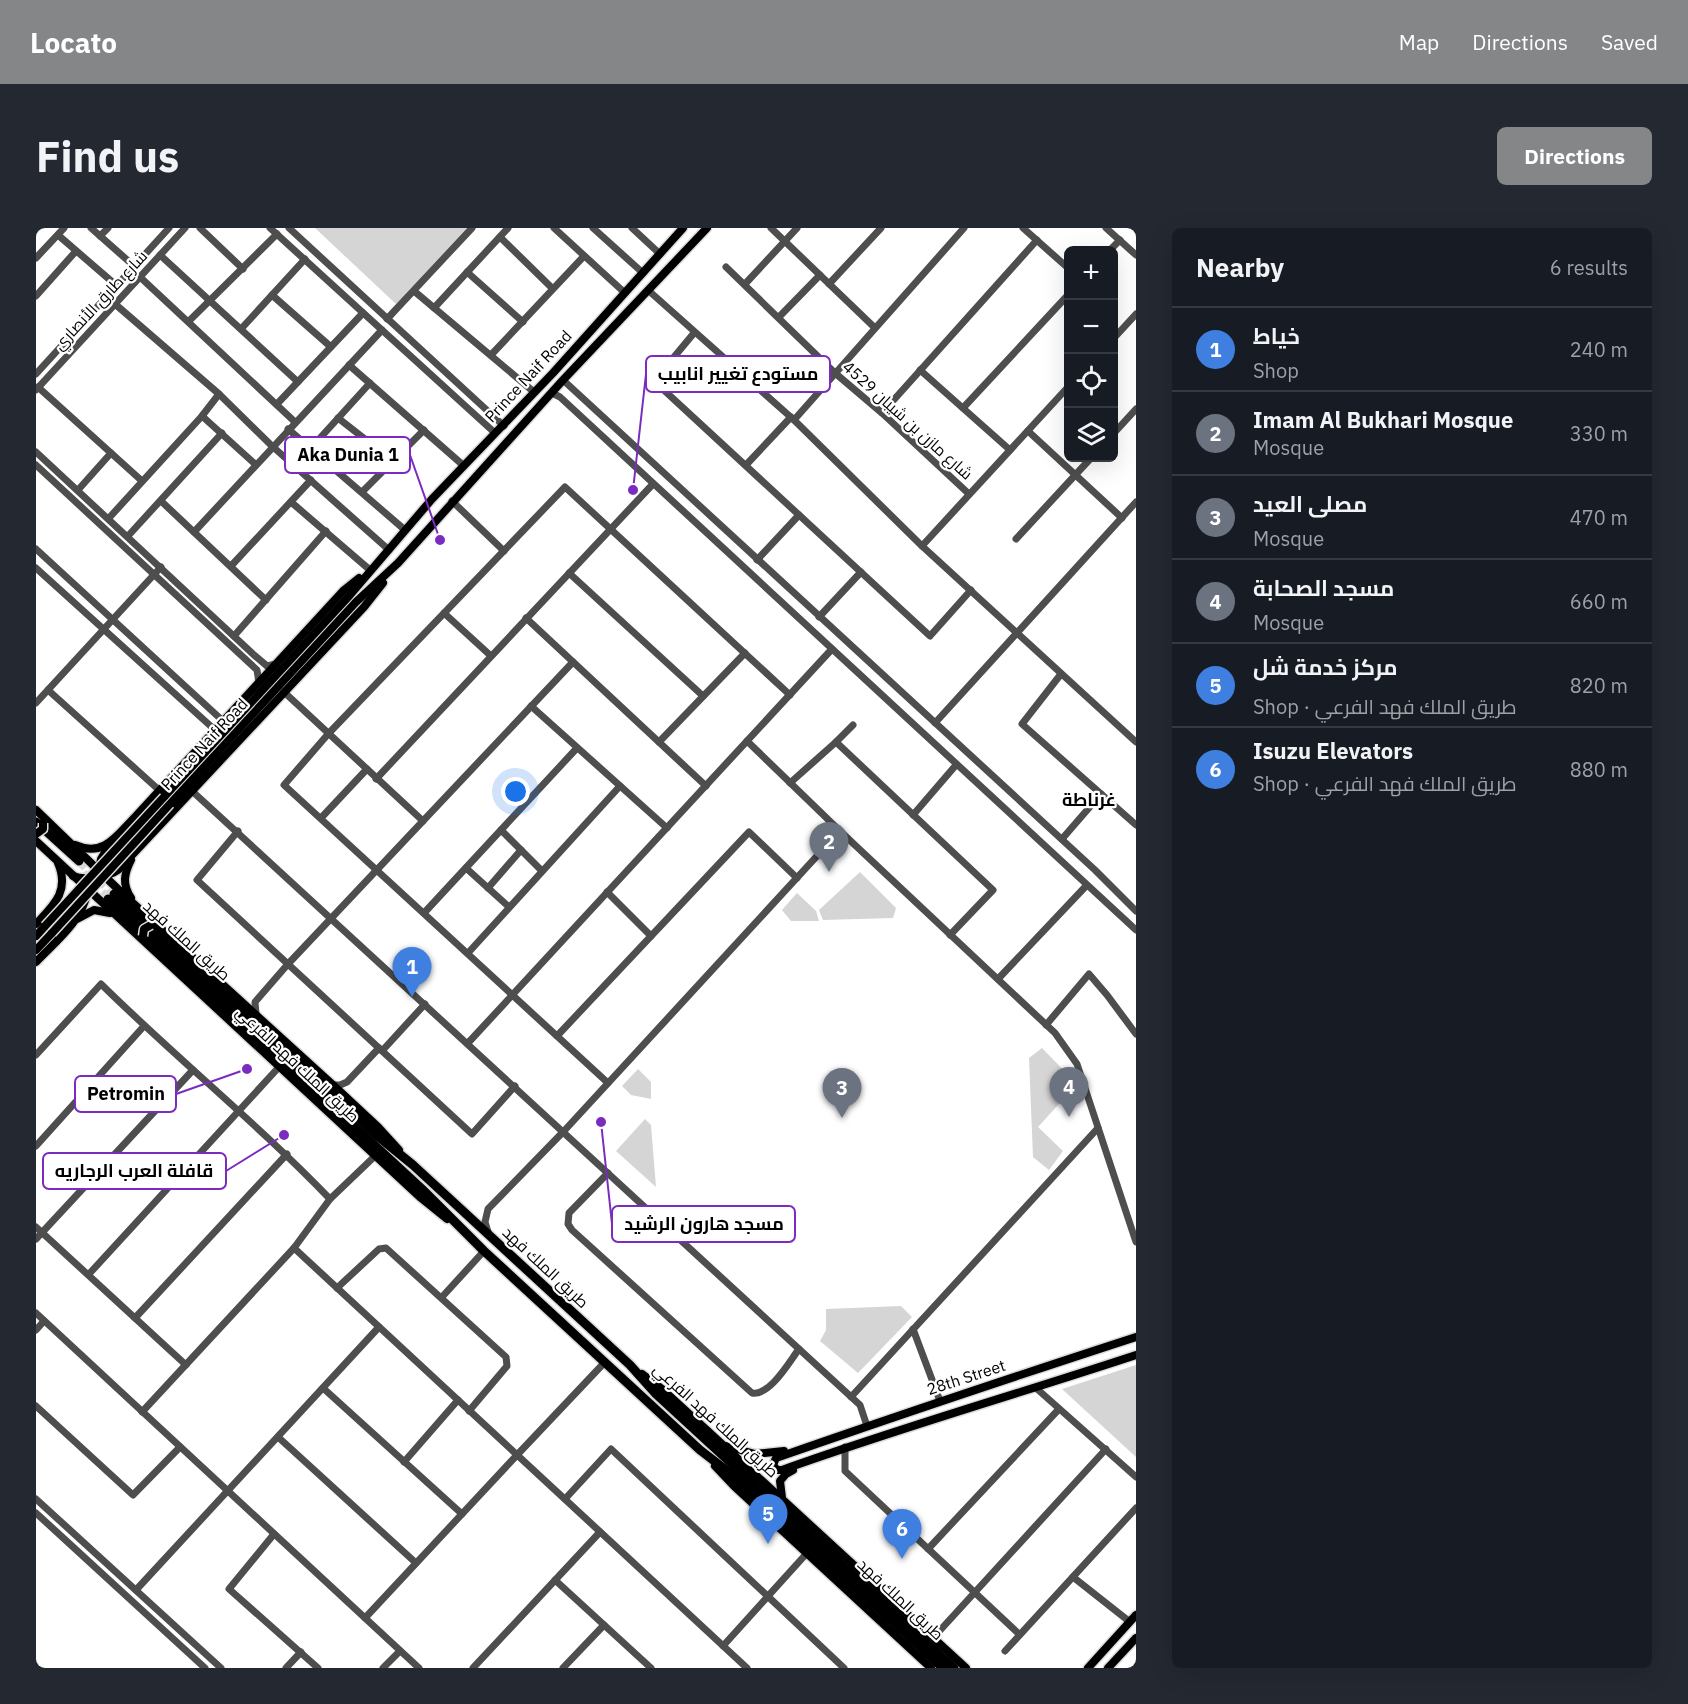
<!DOCTYPE html>
<meta charset="utf-8">
<style>
:root{--surface:#171b24;--page:#242831;--text:#f1f3f6;--muted:#9ea1a6;--line:#363941;--accent:#858687}
body{margin:0;font-family:"IBM Plex Sans",Cairo,sans-serif;background:var(--page);color:var(--text)}
.controls{position:absolute;right:18px;top:18px;display:grid;overflow:hidden;border-radius:9px;box-shadow:0 6px 24px #0002}
.controls button{width:54px;height:54px;display:grid;place-items:center;padding:0;border:0;border-bottom:2px solid var(--line);background:var(--surface);color:var(--text);font:30px sans-serif}
.you{position:absolute;left:480px;top:564px;width:21px;height:21px;margin:-15px;border:4px solid #fff;border-radius:50%;background:#1a73e8;box-shadow:0 0 0 9px #1a73e833}
.badge{display:grid;place-items:center;width:39px;height:39px;border-radius:50%;background:var(--accent);color:#fff;font-size:20px;font-weight:700}
.pin{position:absolute;translate:-50% -50px;filter:drop-shadow(0 2px 3px #0008)}
.pin::after{content:'';position:absolute;top:32px;width:21px;height:18px;background:inherit;clip-path:polygon(0 0,100% 0,50% 100%)}
.list{margin:0;padding:0;list-style:none}
h2{display:flex;justify-content:space-between;align-items:center;height:78px;margin:0;padding:0 24px;font-size:26px}
h2 small{font-size:20px;font-weight:400;color:var(--muted)}
.list li{display:grid;grid-template-columns:39px 1fr auto;gap:18px;align-items:center;box-sizing:border-box;height:84px;padding:0 24px;border-top:2px solid var(--line)}
.list b{display:block;font-size:22px;white-space:nowrap}
.list p{margin:0;font-size:20px;white-space:nowrap;color:var(--muted)}
.list em{font-size:20px;font-style:normal;color:var(--muted)}
.icon{flex:none;width:33px;height:33px;fill:none;stroke:currentColor;stroke-width:2;stroke-linecap:round;stroke-linejoin:round}
.map{position:relative;flex:none;width:1100px;height:1440px;overflow:hidden;border-radius:9px}
header{display:flex;align-items:center;gap:36px;box-sizing:border-box;height:84px;padding:0 30px;background:var(--accent);color:#fff}
header strong{font-size:28px}
nav{display:flex;gap:33px;margin-inline-start:auto;font-size:21px}
.intro{display:flex;align-items:center;justify-content:space-between;box-sizing:border-box;height:144px;padding:0 36px}
h1{margin:0;font-size:42px}
.button{padding:15px 27px;border-radius:9px;background:var(--accent);color:#fff;font-size:21px;font-weight:700}
main{display:flex;gap:36px;padding:0 36px}
aside{flex:1;background:var(--surface);border-radius:9px;box-shadow:0 6px 24px #0002}
.map>svg:first-child{display:block}
.green{fill:#d5d5d5}
.lines{fill:none;stroke-linecap:round;stroke-linejoin:round}
.highway-tunnel{stroke:#d9d9d9;stroke-width:9;stroke-dasharray:9 4.5;stroke-linecap:butt}
.major-casing{stroke:#dbdbdb;stroke-width:11}
.highway-casing{stroke:#dbdbdb;stroke-width:12}
.minor{stroke:#4e4e4e;stroke-width:7}
.major{stroke:#000;stroke-width:8}
.highway{stroke:#000;stroke-width:9}
.major-bridge-casing{stroke:#dbdbdb;stroke-width:11;stroke-linecap:butt}
.major-bridge{stroke:#000;stroke-width:8}
.labels{text-anchor:middle;dominant-baseline:central;stroke-width:4.5;stroke-linejoin:round;paint-order:stroke}
.street-label{font-size:16px;fill:#000;stroke:#fff}
.neighbourhood-label{font-size:18px;font-weight:bold;fill:#000;stroke:#fff}
.leader{fill:none;stroke:#7b2cbf;stroke-width:2}
.callout-dot{fill:#7b2cbf;stroke:#fff;stroke-width:2}
.callout{fill:#fff;stroke:#7b2cbf;stroke-width:2}
.callout-label{font-size:18px;text-anchor:middle;font-weight:bold;fill:#000}
</style>
<header>
<strong>Locato</strong>
<nav><a>Map</a><a>Directions</a><a>Saved</a></nav>
</header>
<div class="intro"><h1>Find us</h1><a class="button">Directions</a></div>
<main>
<div class="map">
<svg width="1100" height="1440" viewBox="0 0 1100 1440">
<rect width="100%" height="100%" fill="#fff"/>
<g class="green">
<polygon points="279,0 431,0 360,76"/>
<polygon points="824,644 860,680 857,690 787,692 783,682"/>
<polygon points="761,665 780,683 783,693 755,693 746,682"/>
<polygon points="1006,820 1041,856 1002,899 1027,923 1013,942 997,929 993,830"/>
<polygon points="602,841 615,854 615,871 595,867 586,858"/>
<polygon points="609,891 615,897 620,959 580,923"/>
<polygon points="865,1078 876,1089 822,1145 784,1113 790,1102 790,1081"/>
<polygon points="1100,1137 1100,1229 1026,1161"/>
</g>
<g class="lines">
<g class="highway-tunnel">
<polyline points="43,633 78,666"/>
<polyline points="47,645 72,671"/>
</g>
<defs>
<g id="major">
<polyline points="128,569 314,367 396,271 517,145 647,0"/>
<polyline points="134,576 320,374 362,335 527,152 671,0"/>
<polyline points="0,582 88,667 297,857 342,899 363,922"/>
<polyline points="0,613 385,970 411,991"/>
<path d="M39,617c29,13 42,-10 61,-29l208,-226 15,-12"/>
<path d="M95,632c-7,14 -9,24 0,38"/>
<polyline points="63,642 65,631 74,616"/>
<path d="M37,648c11,5 35,1 45,-6l246,-263 19,-24"/>
<polyline points="41,691 58,682 74,685"/>
<path d="M0,696c18,-19 34,-33 22,-61"/>
<polyline points="0,708 9,698"/>
<polyline points="0,722 16,705"/>
<path d="M0,734c18,-19 47,-42 51,-69"/>
<path d="M1100,1109c-120,39 -240,79 -360,121l-3,7 4,5h5c117,-42 236,-76 354,-115"/>
<polyline points="606,1146 626,1161 930,1440"/>
<polyline points="690,1218 719,1226 748,1223"/>
<polyline points="679,1238 698,1258 895,1440"/>
<polyline points="746,1270 744,1253 750,1246 757,1242"/>
<polyline points="1052,1440 1100,1387"/>
<polyline points="1072,1440 1100,1410"/>
</g>
<g id="highway">
<polyline points="0,594 43,633"/>
<polyline points="78,666 339,906 377,937 594,1137 620,1166 918,1440"/>
<polyline points="72,671 386,961 448,1023 664,1222 703,1252 907,1440"/>
</g>
</defs>
<use href="#major" class="major-casing"/>
<use href="#highway" class="highway-casing"/>
<g class="minor">
<polyline points="55,0 98,38"/>
<polyline points="164,0 207,41"/>
<polyline points="234,0 459,205"/>
<polyline points="253,0 468,198"/>
<polyline points="518,0 589,65"/>
<polyline points="557,0 607,45"/>
<polyline points="596,0 624,26"/>
<polyline points="735,0 838,99"/>
<polyline points="987,0 1032,40"/>
<polyline points="1070,0 1100,27"/>
<polyline points="22,7 81,58"/>
<polyline points="64,8 72,0"/>
<polyline points="464,9 516,60"/>
<polyline points="1074,22 1084,12"/>
<polyline points="124,27 262,154"/>
<polyline points="0,30 28,0"/>
<polyline points="690,39 799,145 846,185 933,266"/>
<polyline points="431,44 487,94"/>
<polyline points="104,49 259,194"/>
<polyline points="709,56 761,0"/>
<polyline points="793,56 845,0"/>
<polyline points="378,63 498,164"/>
<polyline points="613,63 758,192 886,318 1100,514"/>
<polyline points="236,67 295,119"/>
<polyline points="0,68 40,23"/>
<polyline points="79,76 183,166 236,218 353,322"/>
<polyline points="398,80 472,0"/>
<polyline points="743,89 784,47"/>
<polyline points="351,91 436,0"/>
<polyline points="153,93 241,6"/>
<polyline points="205,101 269,31"/>
<polyline points="658,105 618,153 894,408 935,362"/>
<polyline points="1078,110 1100,86"/>
<polyline points="455,127 548,28"/>
<polyline points="313,137 428,238"/>
<polyline points="884,142 974,222"/>
<polyline points="0,146 133,0"/>
<polyline points="527,152 1059,642 1100,683"/>
<polyline points="2,159 106,253"/>
<polyline points="0,162 149,0"/>
<polyline points="516,165 524,169 1100,702"/>
<polyline points="241,176 327,85"/>
<polyline points="927,180 1032,67"/>
<polyline points="846,185 1001,12"/>
<polyline points="166,188 219,236"/>
<polyline points="302,190 357,233"/>
<polyline points="758,192 928,0"/>
<polyline points="252,201 369,302"/>
<polyline points="992,203 1086,290"/>
<polyline points="1078,205 1100,181"/>
<polyline points="275,220 334,155"/>
<polyline points="0,224 218,427 231,438 240,436"/>
<polyline points="0,237 221,442 223,455"/>
<polyline points="710,237 755,189"/>
<polyline points="42,262 75,225"/>
<polyline points="326,264 388,202"/>
<polyline points="125,273 230,372"/>
<polyline points="416,273 468,323"/>
<polyline points="255,274 334,342"/>
<polyline points="73,290 166,188 183,166"/>
<polyline points="158,304 346,102"/>
<polyline points="92,308 186,205"/>
<polyline points="980,311 1055,230"/>
<polyline points="886,318 1032,159"/>
<polyline points="0,321 187,493"/>
<polyline points="721,332 763,287"/>
<polyline points="195,338 275,252"/>
<polyline points="0,340 179,502"/>
<polyline points="533,345 667,468"/>
<polyline points="408,385 455,428"/>
<polyline points="783,389 825,344"/>
<polyline points="490,390 670,558"/>
<polyline points="198,408 290,303"/>
<polyline points="1025,446 986,496 1100,597"/>
<polyline points="12,462 123,562"/>
<polyline points="248,464 387,593"/>
<polyline points="0,475 125,339"/>
<polyline points="495,478 631,600"/>
<polyline points="899,495 1100,274"/>
<polyline points="711,513 804,603 1019,805 1041,836 1100,1014"/>
<polyline points="623,514 709,425"/>
<polyline points="800,514 817,497"/>
<polyline points="340,551 617,256"/>
<polyline points="754,555 800,514 957,662 914,707"/>
<polyline points="156,563 824,1177 831,1198"/>
<polyline points="877,587 920,537"/>
<polyline points="285,590 331,541"/>
<polyline points="465,602 506,643"/>
<polyline points="202,603 161,652 436,906 479,858"/>
<polyline points="1026,611 1065,566"/>
<polyline points="430,640 473,679"/>
<polyline points="452,660 485,622"/>
<polyline points="571,664 615,708"/>
<polyline points="388,685 541,520"/>
<polyline points="432,725 584,558"/>
<polyline points="962,751 1050,658"/>
<polyline points="220,786 219,774 252,736 537,434"/>
<polyline points="1010,797 1053,746 1071,767 1100,806"/>
<polyline points="521,808 713,604 761,650"/>
<polyline points="432,815 796,421"/>
<polyline points="346,823 389,776"/>
<path d="M0,827l65,-71c75,74 156,139 229,215"/>
<polyline points="572,855 248,557 293,505 529,259 754,467"/>
<polyline points="297,857 304,857 311,854 343,820"/>
<polyline points="0,918 108,798"/>
<path d="M572,945l-39,40 -1,11 4,6 180,163c18,3 37,-31 47,-44"/>
<polyline points="0,999 150,1137"/>
<polyline points="452,1004 449,994 452,981 528,903 804,603"/>
<polyline points="0,1011 157,842"/>
<polyline points="258,1020 711,1440"/>
<polyline points="53,1046 243,839"/>
<polyline points="301,1060 343,1021 350,1020 470,1129 471,1138 433,1183"/>
<polyline points="406,1069 448,1023"/>
<polyline points="0,1085 383,1440"/>
<polyline points="99,1090 251,926"/>
<polyline points="877,1101 904,1173"/>
<polyline points="0,1102 8,1093"/>
<polyline points="287,1160 426,1286"/>
<polyline points="1000,1160 1100,1249"/>
<polyline points="815,1169 1062,900"/>
<polyline points="0,1178 97,1267 144,1219"/>
<polyline points="106,1184 258,1020 294,971 339,928"/>
<polyline points="242,1209 380,1335"/>
<polyline points="809,1219 809,1243 983,1406"/>
<polyline points="368,1234 422,1172"/>
<polyline points="0,1271 185,1440"/>
<polyline points="529,1271 575,1221 808,1440"/>
<polyline points="0,1285 169,1440"/>
<polyline points="238,1306 193,1361 282,1440"/>
<polyline points="892,1321 1023,1181"/>
<polyline points="1037,1349 1094,1394"/>
<polyline points="519,1352 615,1440"/>
<polyline points="100,1362 343,1099"/>
<polyline points="329,1390 481,1227 569,1134"/>
<polyline points="897,1410 1070,1221"/>
<polyline points="687,1418 771,1325"/>
<polyline points="969,1423 1100,1280"/>
<polyline points="250,1440 265,1424"/>
<polyline points="347,1440 364,1423"/>
<polyline points="437,1440 564,1304"/>
<polyline points="527,1440 568,1397"/>
</g>
<use href="#major" class="major"/>
<use href="#highway" class="highway"/>
<defs>
<g id="major-bridge">
<polyline points="0,606 7,601 7,595"/>
<polyline points="9,698 128,569"/>
<polyline points="16,705 134,576"/>
<polyline points="107,708 108,701 115,697"/>
</g>
</defs>
<use href="#major-bridge" class="major-bridge-casing"/>
<use href="#major-bridge" class="major-bridge"/>
</g>
<g class="labels">
<g class="street-label">
<text transform="translate(64 72) rotate(-47)">شارع طارق الأنصاري</text>
<text transform="translate(492 148) rotate(-47)">Prince Naif Road</text>
<text transform="translate(872 192) rotate(42)">شارع مازن بن شيبان 4529</text>
<text transform="translate(168 516) rotate(-47)">Prince Naif Road</text>
<text transform="translate(151 712) rotate(42)">طريق الملك فهد</text>
<text transform="translate(262 836) rotate(43)">طريق الملك فهد الفرعي</text>
<text transform="translate(510 1039) rotate(43)">طريق الملك فهد</text>
<text transform="translate(930 1149) rotate(-18)">28th Street</text>
<text transform="translate(680 1192) rotate(42)">طريق الملك فهد الفرعي</text>
<text transform="translate(865 1371) rotate(43)">طريق الملك فهد</text>
</g>
<g class="neighbourhood-label">
<text x="1053" y="571">غرناطة</text>
</g>
</g>
<path class="leader" d="M597 262L610 146M404 312L374 227M211 841L140 866M248 907L190 943M565 894L576 996"/>
<g class="callout-dot">
<circle cx="597" cy="262" r="6"/>
<circle cx="404" cy="312" r="6"/>
<circle cx="211" cy="841" r="6"/>
<circle cx="248" cy="907" r="6"/>
<circle cx="565" cy="894" r="6"/>
</g>
<g class="callout">
<rect x="610" y="128" width="184" height="36" rx="6"/>
<rect x="249" y="209" width="125" height="36" rx="6"/>
<rect x="39" y="848" width="101" height="36" rx="6"/>
<rect x="7" y="925" width="183" height="36" rx="6"/>
<rect x="576" y="978" width="183" height="36" rx="6"/>
</g>
<g class="callout-label">
<text x="702" y="152">مستودع تغيير انابيب</text>
<text x="312" y="233">Aka Dunia 1</text>
<text x="90" y="872">Petromin</text>
<text x="98" y="949">قافلة العرب الرجاريه</text>
<text x="668" y="1002">مسجد هارون الرشيد</text>
</g>
</svg>
<div class="controls">
<button>+</button>
<button>−</button>
<button><svg class="icon" aria-label="locate" viewBox="0 0 24 24"><circle cx="12" cy="12" r="6"/><path d="M12 2v4M12 18v4M2 12h4M18 12h4"/></svg></button>
<button><svg class="icon" aria-label="layers" viewBox="0 0 24 24"><path d="M12 4l9 5-9 5-9-5zM3 14l9 5 9-5"/></svg></button>
</div>
<div class="you"></div>
<div class="pin badge" style="left:376px;top:769px;background:#3f7fe0">1</div>
<div class="pin badge" style="left:793px;top:644px;background:#6b7280">2</div>
<div class="pin badge" style="left:806px;top:890px;background:#6b7280">3</div>
<div class="pin badge" style="left:1033px;top:889px;background:#6b7280">4</div>
<div class="pin badge" style="left:732px;top:1316px;background:#3f7fe0">5</div>
<div class="pin badge" style="left:866px;top:1331px;background:#3f7fe0">6</div>
</div>
<aside>
<h2>Nearby<small>6 results</small></h2>
<ul class="list">
<li><span class="badge" style="background:#3f7fe0">1</span><div><b>خياط</b><p>Shop</p></div><em>240 m</em></li>
<li><span class="badge" style="background:#6b7280">2</span><div><b>Imam Al Bukhari Mosque</b><p>Mosque</p></div><em>330 m</em></li>
<li><span class="badge" style="background:#6b7280">3</span><div><b>مصلى العيد</b><p>Mosque</p></div><em>470 m</em></li>
<li><span class="badge" style="background:#6b7280">4</span><div><b>مسجد الصحابة</b><p>Mosque</p></div><em>660 m</em></li>
<li><span class="badge" style="background:#3f7fe0">5</span><div><b>مركز خدمة شل</b><p>Shop · طريق الملك فهد الفرعي</p></div><em>820 m</em></li>
<li><span class="badge" style="background:#3f7fe0">6</span><div><b>Isuzu Elevators</b><p>Shop · طريق الملك فهد الفرعي</p></div><em>880 m</em></li>
</ul>
</aside>
</main>
